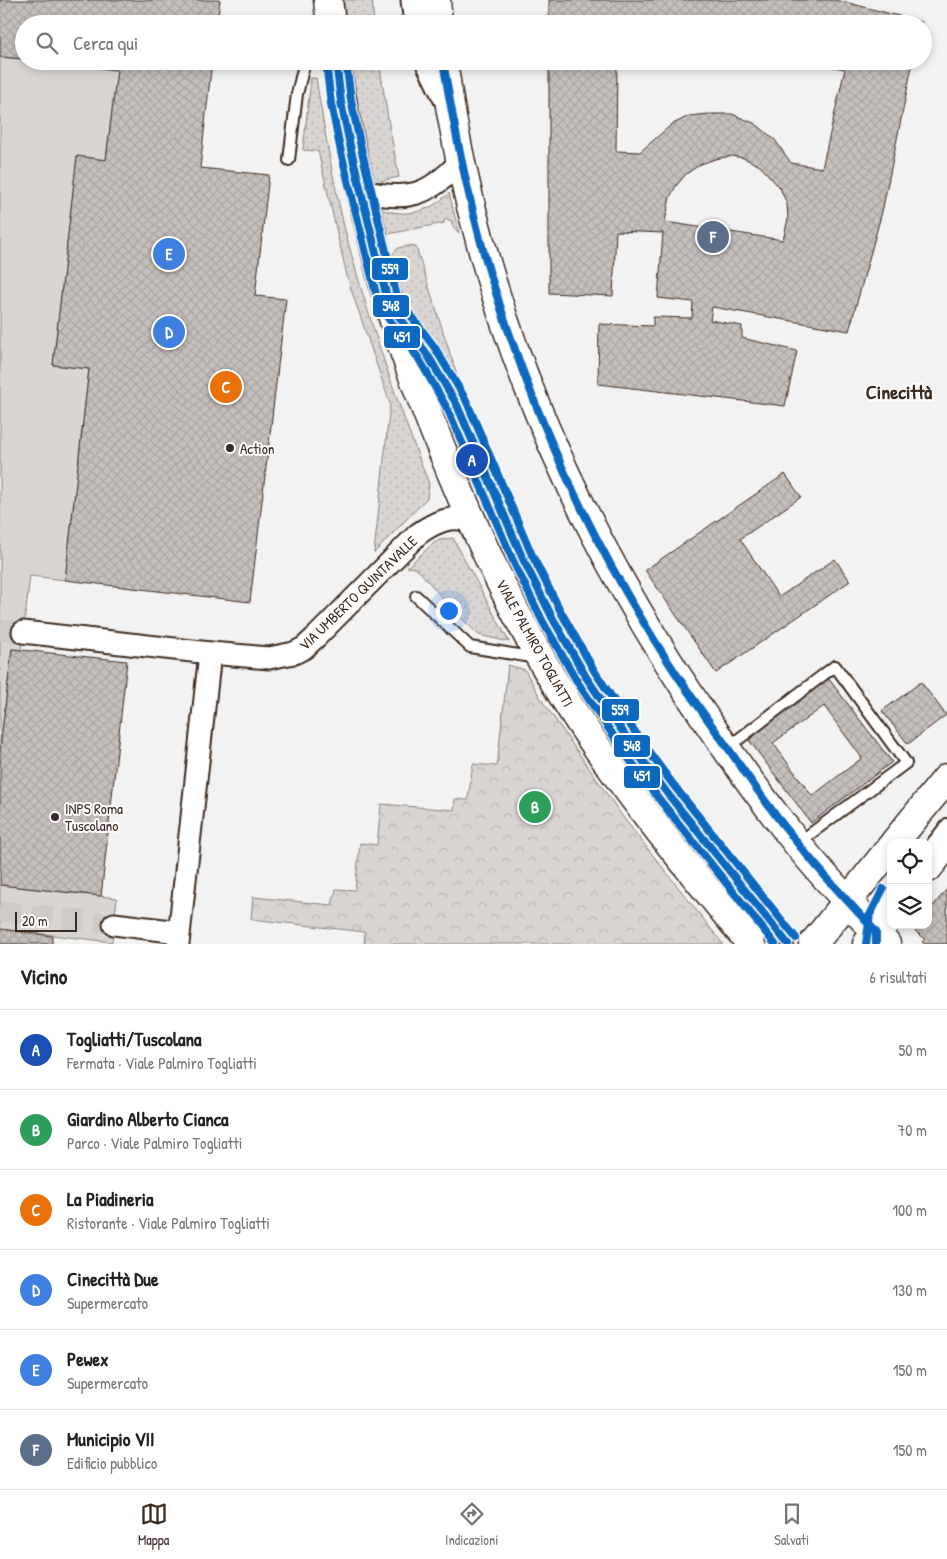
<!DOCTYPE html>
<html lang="it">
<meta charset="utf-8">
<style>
:root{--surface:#fff;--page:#f6f6f6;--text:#222;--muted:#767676;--line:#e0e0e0;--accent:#3b2a1e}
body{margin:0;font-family:"Patrick Hand",sans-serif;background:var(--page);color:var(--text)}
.controls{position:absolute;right:15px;bottom:15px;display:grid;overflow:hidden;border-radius:10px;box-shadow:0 2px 8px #0003}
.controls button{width:45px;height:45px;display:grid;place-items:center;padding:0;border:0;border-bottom:1px solid var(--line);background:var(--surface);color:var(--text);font:25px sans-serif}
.scale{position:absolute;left:15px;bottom:12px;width:62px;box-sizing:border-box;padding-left:5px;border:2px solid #3b2a1e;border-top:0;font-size:14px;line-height:18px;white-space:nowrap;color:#3b2a1e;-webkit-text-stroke:4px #fff;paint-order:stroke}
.you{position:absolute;left:448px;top:610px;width:18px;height:18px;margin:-12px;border:4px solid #fff;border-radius:50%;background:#1a73e8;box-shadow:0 0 0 8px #1a73e833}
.badge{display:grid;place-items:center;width:32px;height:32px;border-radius:50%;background:var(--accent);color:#fff;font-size:16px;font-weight:700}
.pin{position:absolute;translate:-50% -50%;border:2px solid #fff;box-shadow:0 1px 5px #0006}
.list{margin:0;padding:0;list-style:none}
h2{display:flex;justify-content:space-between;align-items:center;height:65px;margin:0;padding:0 20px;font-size:21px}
h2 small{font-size:16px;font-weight:400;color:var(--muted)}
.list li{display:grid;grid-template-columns:32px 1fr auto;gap:15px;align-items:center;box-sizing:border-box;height:80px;padding:0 20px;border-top:1px solid var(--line)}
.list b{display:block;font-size:19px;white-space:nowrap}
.list p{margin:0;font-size:16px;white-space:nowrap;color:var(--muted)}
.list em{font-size:16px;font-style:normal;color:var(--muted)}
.icon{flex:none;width:28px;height:28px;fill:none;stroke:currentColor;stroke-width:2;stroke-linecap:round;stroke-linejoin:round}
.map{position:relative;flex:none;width:947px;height:944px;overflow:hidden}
.search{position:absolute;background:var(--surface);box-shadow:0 2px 8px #0003;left:15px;right:15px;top:15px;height:55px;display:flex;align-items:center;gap:12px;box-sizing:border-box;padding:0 18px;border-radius:28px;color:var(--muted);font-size:19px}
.sheet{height:545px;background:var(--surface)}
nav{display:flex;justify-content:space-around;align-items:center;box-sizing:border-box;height:70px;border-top:1px solid var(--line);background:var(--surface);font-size:14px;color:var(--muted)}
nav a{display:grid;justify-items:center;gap:2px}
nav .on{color:var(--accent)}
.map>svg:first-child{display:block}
.grass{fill:url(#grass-dots);stroke:#8a8078}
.park{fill:url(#park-crowns);stroke:#8a8078}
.garden{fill:#d8d5d2;stroke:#8a8078}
.building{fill:url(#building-cross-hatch);stroke:#3b2a1e;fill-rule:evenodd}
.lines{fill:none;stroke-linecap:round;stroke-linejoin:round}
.street-tunnel{stroke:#cecac8;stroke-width:21;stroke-dasharray:21 11;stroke-linecap:butt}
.lane-casing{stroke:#3b2a1e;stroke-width:14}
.street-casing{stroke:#3b2a1e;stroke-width:25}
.secondary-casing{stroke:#3b2a1e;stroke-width:31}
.primary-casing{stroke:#3b2a1e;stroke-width:31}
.lane{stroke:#fff;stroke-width:10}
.street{stroke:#fff;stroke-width:21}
.secondary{stroke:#fff;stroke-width:28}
.primary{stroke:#fff;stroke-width:28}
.bus-1-casing{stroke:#fff;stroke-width:11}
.bus-2-casing{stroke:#fff;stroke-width:11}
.bus-3-casing{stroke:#fff;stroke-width:11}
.bus-1{stroke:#0c69bf;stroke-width:8}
.bus-2{stroke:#0c69bf;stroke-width:8}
.bus-3{stroke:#0c69bf;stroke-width:8}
.poi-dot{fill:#3b2a1e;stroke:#fff;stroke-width:2}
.labels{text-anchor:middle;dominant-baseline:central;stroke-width:4;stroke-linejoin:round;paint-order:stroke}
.poi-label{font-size:15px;fill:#3b2a1e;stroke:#fff;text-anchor:start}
.street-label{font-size:15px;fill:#3b2a1e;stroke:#fff}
.district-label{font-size:20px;font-weight:bold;fill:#3b2a1e;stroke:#fff}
.line-badge{stroke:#fff;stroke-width:2}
.badge-label{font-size:14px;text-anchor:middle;font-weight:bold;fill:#fff}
</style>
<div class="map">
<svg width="947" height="944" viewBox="0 0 947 944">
<defs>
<pattern id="grass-dots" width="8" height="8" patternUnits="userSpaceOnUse" patternTransform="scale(1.25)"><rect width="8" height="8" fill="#d8d5d2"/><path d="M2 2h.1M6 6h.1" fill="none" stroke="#bab7b4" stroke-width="1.8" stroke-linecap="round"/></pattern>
<pattern id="park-crowns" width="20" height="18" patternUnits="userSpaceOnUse" patternTransform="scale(1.25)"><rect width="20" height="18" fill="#d8d5d2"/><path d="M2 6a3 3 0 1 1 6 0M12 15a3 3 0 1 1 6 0" fill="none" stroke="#bab7b4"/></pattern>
<pattern id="building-cross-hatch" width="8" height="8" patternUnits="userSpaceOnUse" patternTransform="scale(1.25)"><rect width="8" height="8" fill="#c6c0bd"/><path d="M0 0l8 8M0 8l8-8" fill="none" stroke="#aba5a2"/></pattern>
</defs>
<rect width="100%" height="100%" fill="#f3f2f2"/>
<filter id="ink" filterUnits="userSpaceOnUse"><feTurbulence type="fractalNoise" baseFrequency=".02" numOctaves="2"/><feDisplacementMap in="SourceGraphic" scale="10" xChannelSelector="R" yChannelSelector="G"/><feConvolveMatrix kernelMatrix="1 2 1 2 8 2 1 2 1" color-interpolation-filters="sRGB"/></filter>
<g filter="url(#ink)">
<g class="grass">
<polygon points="344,0 372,0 374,24 346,24"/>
<polygon points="351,61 379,61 388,119 399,177 376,182 372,180 360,121"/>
<path d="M311,78h5c9,55 18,110 32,164 22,82 50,163 81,242l-2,14 -53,55 16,-149 -42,-124 -30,-129 -15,-1z"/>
<path d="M449,193l10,40 -7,-8v-4l-7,-2 -1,4 -56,11 -7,-25c26,9 49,3 68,-16z"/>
<path d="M413,245v2h3l51,159h-3c-4,-9 -8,-19 -13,-27 -22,-37 -59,-79 -59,-124l6,-7z"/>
<polygon points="453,538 509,642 479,635 452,609 420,572 415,568 407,567 434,543 440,540"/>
</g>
<polygon class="park" points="508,665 525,670 541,699 625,820 723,944 364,944 365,932 251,919 253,897 332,905 336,889 355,890 360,843 377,845 381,804 454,810 455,799 468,800 473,764 497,766"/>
<g class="garden">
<polygon points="0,57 24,59 24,61 39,61 117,70 106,160 77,157 53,365 89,369 65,580 30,576 21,650 12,649 0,749"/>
<polygon points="0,885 117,898 112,942 0,929"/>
</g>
<g class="building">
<polygon points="0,0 220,0 217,24 24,24 24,59 0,57"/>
<polygon points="549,0 833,0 845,2 922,22 921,24 549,24"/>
<polygon points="40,61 212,61 200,168 269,175 255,296 286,299 250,602 65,580 89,369 53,365 77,156 106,160 117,70"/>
<path d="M549,61h68l-1,90 24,1 31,-27 18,-9 20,-2h23l24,10 19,16 16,23 31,5 23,-99 -45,-8h113l-31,151 -33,119 -137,-24 -2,13 32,6v12l55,13 -12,55 -187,-22 1,-60 54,2v-9l39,1 1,-16 -35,-4 5,-65 -47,-2 -3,65 -64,-3zM731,156l13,2 16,8 20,22 7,16 1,15 -5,21 -118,-18 5,-25 6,-11 10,-12 15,-10 14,-5z"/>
<polygon points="785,474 801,497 740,539 779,597 835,559 850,581 716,673 645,570"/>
<polygon points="12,649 127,661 101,896 0,885 0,749"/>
<path d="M828,678l64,84 -81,61 -63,-84zM824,706l38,52 -50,38 -39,-53z"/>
<polygon points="921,682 946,715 908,744 882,711"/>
<polygon points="947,889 947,944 925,944 922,942 925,939 914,930 918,925 928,925 928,912"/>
<polygon points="0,929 52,936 52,944 0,944"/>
</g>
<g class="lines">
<g class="street-tunnel">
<polyline points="0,630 23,632"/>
<polyline points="0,911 114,924"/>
</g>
<defs>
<g id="lane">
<polyline points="289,160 297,94 305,61"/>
<path d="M403,321c37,45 60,98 83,152 21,48 41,97 66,144 63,119 151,224 236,327"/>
<polyline points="416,596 470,647 537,658"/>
<polyline points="727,748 835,666 906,763 798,843"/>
<polyline points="932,843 947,824"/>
<polyline points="881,913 891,895"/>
</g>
<g id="street">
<polyline points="412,0 415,24"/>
<polyline points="426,61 444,98"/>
<path d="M361,191c47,10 66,6 99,-29"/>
<path d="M23,632l187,21 59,5 25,-5 10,-5 13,-12 101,-102c17,-12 34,-20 54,-12"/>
<polyline points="114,924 179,932"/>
<polyline points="178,944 210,653"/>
</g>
<g id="secondary">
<polyline points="894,843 947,778"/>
<polyline points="928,868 947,844"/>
<polyline points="813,944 891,847"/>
<polyline points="867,944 891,915"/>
</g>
<g id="primary">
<polyline points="328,0 331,24"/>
<polyline points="436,0 438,24"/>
<path d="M336,61c7,53 19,104 31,156 8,29 13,58 22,87 13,46 31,91 49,136 37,92 78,183 132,267 53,83 118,160 181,237"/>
<path d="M443,61c41,295 170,549 353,781 28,36 61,68 90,102"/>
</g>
</defs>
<use href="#lane" class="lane-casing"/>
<use href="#street" class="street-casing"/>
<use href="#secondary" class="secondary-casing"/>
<use href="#primary" class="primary-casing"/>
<use href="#lane" class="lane"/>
<use href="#street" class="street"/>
<use href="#secondary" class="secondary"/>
<use href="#primary" class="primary"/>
<defs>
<g id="bus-1">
<polyline points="336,61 341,102 351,150 388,302 427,354 457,405 523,559 552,617 586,677 635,750 667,793 788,944"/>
<path d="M443,61c12,72 26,144 47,213 37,122 88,240 154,349 26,44 56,86 86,128 19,27 37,54 58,80 27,36 58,68 88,101v12"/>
</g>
<polyline id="bus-2" points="326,62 331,104 341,152 379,306 419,359 448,410 514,563 543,622 578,683 627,756 659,799 775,944"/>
<g id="bus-3">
<polyline points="346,61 351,100 361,148 397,297 435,348 466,400 532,555 561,612 595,672 643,744 675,787 796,938"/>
<polyline points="866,944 870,915 883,889"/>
</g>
</defs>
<use href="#bus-1" class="bus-1-casing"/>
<use href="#bus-2" class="bus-2-casing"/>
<use href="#bus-3" class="bus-3-casing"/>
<use href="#bus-1" class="bus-1"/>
<use href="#bus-2" class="bus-2"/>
<use href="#bus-3" class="bus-3"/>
</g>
</g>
<g class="poi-dot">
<circle cx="230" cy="448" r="5"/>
<circle cx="55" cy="817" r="5"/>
</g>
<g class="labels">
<g class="poi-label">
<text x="240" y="448">Action</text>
<text x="65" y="808">INPS Roma<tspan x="65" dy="17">Tuscolano</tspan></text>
</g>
<g class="street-label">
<text transform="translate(358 593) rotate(-44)">VIA UMBERTO QUINTAVALLE</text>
<text transform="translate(535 643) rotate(61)">VIALE PALMIRO TOGLIATTI</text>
</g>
<g class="district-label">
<text x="899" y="391">Cinecittà</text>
</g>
</g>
<g class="line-badge">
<rect x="371" y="257" width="38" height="24" rx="5" fill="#0c69bf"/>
<rect x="372" y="294" width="38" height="24" rx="5" fill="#0c69bf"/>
<rect x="383" y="325" width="38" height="24" rx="5" fill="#0c69bf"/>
<rect x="601" y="698" width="39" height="24" rx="5" fill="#0c69bf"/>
<rect x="613" y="734" width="38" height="24" rx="5" fill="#0c69bf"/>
<rect x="623" y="765" width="38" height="24" rx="5" fill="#0c69bf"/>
</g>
<g class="badge-label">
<text x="390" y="274">559</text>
<text x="391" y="311">548</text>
<text x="402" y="342">451</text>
<text x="620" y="715">559</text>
<text x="632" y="751">548</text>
<text x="642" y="781">451</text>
</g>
</svg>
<div class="controls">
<button><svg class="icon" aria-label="locate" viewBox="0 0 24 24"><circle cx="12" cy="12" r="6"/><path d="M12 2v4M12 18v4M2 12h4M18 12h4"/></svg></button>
<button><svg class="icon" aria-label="layers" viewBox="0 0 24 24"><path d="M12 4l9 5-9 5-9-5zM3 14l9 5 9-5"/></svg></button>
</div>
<div class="scale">20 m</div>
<div class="you"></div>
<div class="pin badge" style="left:472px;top:460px;background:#1a4fb4">A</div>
<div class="pin badge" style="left:535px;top:807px;background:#2e9e5b">B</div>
<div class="pin badge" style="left:226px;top:387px;background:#e8710a">C</div>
<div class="pin badge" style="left:169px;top:332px;background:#3f7fe0">D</div>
<div class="pin badge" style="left:169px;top:254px;background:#3f7fe0">E</div>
<div class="pin badge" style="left:713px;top:237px;background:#5c6f8a">F</div>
<div class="search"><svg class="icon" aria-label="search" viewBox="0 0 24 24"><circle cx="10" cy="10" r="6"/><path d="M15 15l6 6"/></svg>Cerca qui</div>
</div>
<section class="sheet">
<h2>Vicino<small>6 risultati</small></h2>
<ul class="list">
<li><span class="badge" style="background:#1a4fb4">A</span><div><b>Togliatti/Tuscolana</b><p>Fermata · Viale Palmiro Togliatti</p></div><em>50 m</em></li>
<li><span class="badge" style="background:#2e9e5b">B</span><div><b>Giardino Alberto Cianca</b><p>Parco · Viale Palmiro Togliatti</p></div><em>70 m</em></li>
<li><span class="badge" style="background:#e8710a">C</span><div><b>La Piadineria</b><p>Ristorante · Viale Palmiro Togliatti</p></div><em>100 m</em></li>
<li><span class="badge" style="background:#3f7fe0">D</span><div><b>Cinecittà Due</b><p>Supermercato</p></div><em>130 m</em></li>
<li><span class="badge" style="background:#3f7fe0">E</span><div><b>Pewex</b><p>Supermercato</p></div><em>150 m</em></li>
<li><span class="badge" style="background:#5c6f8a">F</span><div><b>Municipio VII</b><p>Edificio pubblico</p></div><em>150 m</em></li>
</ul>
</section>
<nav>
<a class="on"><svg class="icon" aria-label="map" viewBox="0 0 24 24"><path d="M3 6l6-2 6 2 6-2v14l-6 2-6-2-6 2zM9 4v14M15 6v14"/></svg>Mappa</a>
<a><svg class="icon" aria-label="directions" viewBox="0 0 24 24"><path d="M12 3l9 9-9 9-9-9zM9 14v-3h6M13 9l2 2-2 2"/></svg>Indicazioni</a>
<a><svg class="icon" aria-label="saved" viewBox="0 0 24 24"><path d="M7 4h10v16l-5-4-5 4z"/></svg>Salvati</a>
</nav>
